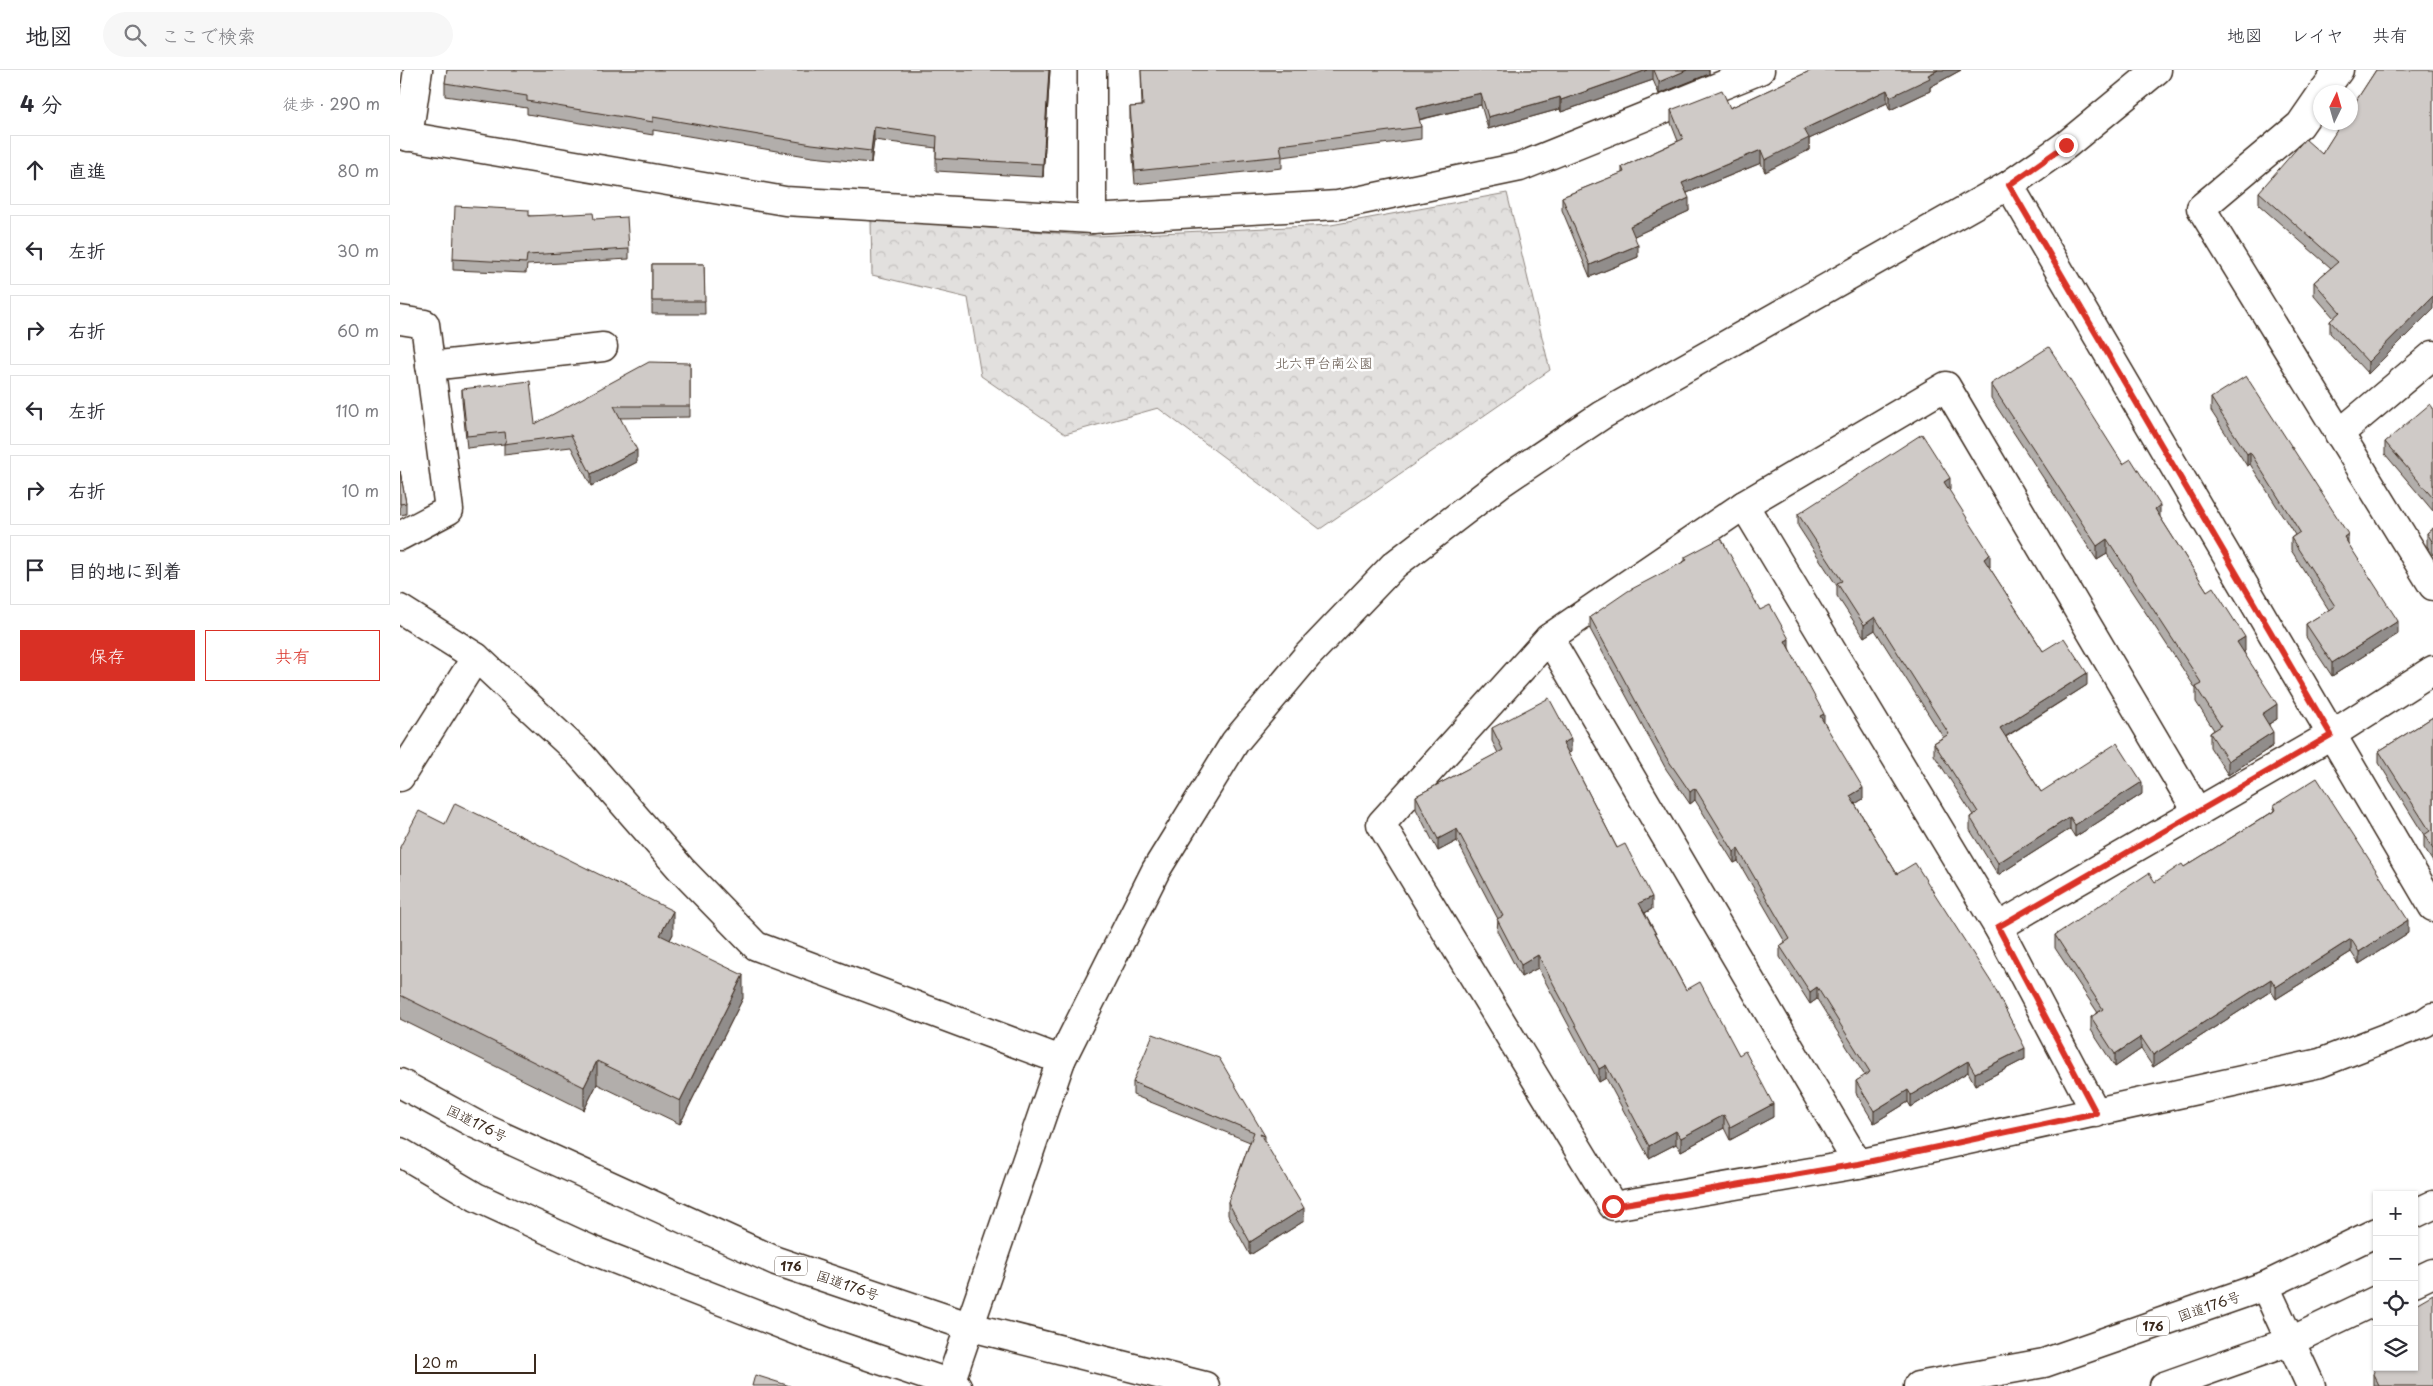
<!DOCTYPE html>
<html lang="ja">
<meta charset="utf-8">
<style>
:root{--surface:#fff;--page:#f7f7f7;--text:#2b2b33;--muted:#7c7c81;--line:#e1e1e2;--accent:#d93025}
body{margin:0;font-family:"Playpen Sans","Klee One",sans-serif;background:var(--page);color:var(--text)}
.controls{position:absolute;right:15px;bottom:15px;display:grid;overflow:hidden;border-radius:0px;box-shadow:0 1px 4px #0004}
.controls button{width:45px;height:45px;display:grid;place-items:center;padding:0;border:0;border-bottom:1px solid var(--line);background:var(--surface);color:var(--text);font:25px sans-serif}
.compass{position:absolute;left:1913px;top:15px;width:45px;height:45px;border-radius:50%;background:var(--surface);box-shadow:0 1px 4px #0004;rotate:5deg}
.scale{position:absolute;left:15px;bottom:12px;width:121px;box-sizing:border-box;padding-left:5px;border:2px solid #3b2a1e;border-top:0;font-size:14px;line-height:18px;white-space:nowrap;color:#3b2a1e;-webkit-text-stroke:4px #fff;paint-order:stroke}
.stop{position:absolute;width:15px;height:15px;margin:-11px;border:4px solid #d93025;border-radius:50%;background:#fff}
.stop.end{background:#d93025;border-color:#fff;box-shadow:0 1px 5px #0008}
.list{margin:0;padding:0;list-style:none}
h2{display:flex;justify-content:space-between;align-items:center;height:65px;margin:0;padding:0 20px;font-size:21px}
h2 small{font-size:16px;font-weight:400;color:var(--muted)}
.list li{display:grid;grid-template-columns:32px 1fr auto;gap:15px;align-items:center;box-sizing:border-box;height:70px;margin:0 10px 10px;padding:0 10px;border:1px solid var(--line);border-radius:0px}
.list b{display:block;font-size:19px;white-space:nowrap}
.list em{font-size:16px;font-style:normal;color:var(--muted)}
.actions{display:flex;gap:10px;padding:15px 20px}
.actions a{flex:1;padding:11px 0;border:1px solid var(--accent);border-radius:0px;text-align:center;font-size:18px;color:var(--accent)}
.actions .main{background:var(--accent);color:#fff}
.icon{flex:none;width:28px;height:28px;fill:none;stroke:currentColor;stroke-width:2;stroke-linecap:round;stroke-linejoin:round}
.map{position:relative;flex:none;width:2033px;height:1316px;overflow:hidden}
header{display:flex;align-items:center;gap:30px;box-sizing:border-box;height:70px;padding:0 25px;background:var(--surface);border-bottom:1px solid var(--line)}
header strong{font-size:24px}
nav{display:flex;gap:28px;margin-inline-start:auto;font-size:18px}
.search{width:350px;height:45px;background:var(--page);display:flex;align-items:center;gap:12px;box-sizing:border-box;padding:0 18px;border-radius:28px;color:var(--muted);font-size:19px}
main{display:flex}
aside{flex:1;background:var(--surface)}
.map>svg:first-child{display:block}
.park{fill:url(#park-crowns);stroke:#8e857e}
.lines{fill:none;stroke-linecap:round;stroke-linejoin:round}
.minor-casing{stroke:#3b2a1e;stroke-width:31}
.highway-casing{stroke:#3b2a1e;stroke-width:31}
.minor{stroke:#fff;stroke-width:28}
.highway{stroke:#fff;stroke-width:28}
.wall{fill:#b2aeab;stroke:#3b2a1e}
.shaded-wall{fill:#918d8b;stroke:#3b2a1e}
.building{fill:#cfcac7;stroke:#3b2a1e}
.route{stroke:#d93025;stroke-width:6}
.labels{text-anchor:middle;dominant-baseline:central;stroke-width:5;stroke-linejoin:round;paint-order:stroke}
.shield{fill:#fff;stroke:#766a62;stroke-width:1}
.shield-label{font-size:12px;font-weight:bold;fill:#3b2a1e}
.park-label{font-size:14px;fill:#65584e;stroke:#fff}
.street-label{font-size:14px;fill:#3b2a1e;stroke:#fff}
</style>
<header>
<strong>地図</strong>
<div class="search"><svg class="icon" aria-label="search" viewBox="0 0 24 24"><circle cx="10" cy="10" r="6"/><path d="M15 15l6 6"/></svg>ここで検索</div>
<nav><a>地図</a><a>レイヤ</a><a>共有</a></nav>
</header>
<main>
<aside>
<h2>4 分<small>徒歩 · 290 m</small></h2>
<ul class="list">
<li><svg class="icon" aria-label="ahead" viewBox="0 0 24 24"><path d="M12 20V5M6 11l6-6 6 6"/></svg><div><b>直進</b></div><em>80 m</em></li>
<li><svg class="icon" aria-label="left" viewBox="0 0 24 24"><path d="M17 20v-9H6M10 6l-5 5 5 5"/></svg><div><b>左折</b></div><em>30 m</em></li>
<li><svg class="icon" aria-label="right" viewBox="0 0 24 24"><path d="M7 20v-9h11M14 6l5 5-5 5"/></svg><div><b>右折</b></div><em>60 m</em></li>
<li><svg class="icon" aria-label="left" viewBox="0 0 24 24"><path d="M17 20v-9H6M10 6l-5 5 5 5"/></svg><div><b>左折</b></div><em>110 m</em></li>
<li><svg class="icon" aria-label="right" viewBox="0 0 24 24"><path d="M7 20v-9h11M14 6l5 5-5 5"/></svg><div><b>右折</b></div><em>10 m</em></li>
<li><svg class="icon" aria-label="arrive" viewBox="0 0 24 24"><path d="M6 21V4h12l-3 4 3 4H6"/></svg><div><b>目的地に到着</b></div></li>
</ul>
<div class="actions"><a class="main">保存</a><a>共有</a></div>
</aside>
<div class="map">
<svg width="2033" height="1316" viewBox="0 0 2033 1316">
<defs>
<pattern id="park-crowns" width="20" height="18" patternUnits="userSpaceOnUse" patternTransform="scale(1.25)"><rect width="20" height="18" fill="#e2e0de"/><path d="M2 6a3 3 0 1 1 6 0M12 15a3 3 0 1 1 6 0" fill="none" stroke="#c3c0be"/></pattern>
</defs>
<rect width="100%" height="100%" fill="#fff"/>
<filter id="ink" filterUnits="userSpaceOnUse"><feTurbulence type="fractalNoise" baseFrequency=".02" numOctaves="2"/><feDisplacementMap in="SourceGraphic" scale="10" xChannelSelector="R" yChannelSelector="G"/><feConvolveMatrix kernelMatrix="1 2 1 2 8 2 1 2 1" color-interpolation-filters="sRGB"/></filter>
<g filter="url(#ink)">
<polygon class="park" points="1107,123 1150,300 920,459 758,338 665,364 581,306 568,228 472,205 471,149 696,166 931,155"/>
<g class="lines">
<defs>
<g id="minor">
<polyline points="1923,22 1939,0"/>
<polyline points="1920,26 1900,55 1801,138 2033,516"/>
<polyline points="0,65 385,131 692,149 938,135 1120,97 1360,0"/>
<polyline points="8,67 18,0"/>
<polyline points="1609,115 2033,837"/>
<polyline points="692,149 692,0"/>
<polyline points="0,250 25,254 49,440 0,466"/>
<polyline points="30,296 203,277"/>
<polyline points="1939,364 2033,285"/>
<polyline points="1344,435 1598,857 1696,1043"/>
<polyline points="0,539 76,587 181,685 281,799 356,876 661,990"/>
<polyline points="1149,568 1458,1094"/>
<polyline points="0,707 76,587"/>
<polyline points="1798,743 1546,316 1344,435 1149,568 981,754 1213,1136 1458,1094 1920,993 2024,953 2033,947"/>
<polyline points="1598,857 1931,665 2033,600"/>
<polyline points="1865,1216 1911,1316"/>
<polyline points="549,1316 661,990 756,800 835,672 908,585 994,495 1102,412 1202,345 1609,115 1666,75 1757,0"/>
</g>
<g id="highway">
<polyline points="0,1013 75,1054 376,1191 571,1257 805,1316"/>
<polyline points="0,1082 76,1127 189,1179 424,1271 557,1316"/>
<polyline points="2014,1144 2033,1135"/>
<polyline points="2014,1212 2033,1203"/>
<polyline points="1518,1316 1644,1293 1865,1216 1977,1162"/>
<polyline points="1764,1316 1891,1271 1977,1230"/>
</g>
</defs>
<use href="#minor" class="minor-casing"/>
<use href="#highway" class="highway-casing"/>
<use href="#minor" class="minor"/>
<use href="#highway" class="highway"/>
</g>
<g class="wall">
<polygon points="47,0 650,0 643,107 536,101 536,78 474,70 471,93 412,87 253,60 253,65 127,44 127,38 45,26 45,13"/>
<polygon points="741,0 1309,0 1309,4 1259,24 1253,10 1161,42 1160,39 1088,59 1081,35 1019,50 1021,57 1021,69 882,87 882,98 735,114 730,49 730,37 742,36"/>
<polygon points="1412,0 1561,0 1530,17 1530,21 1490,40 1487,33 1409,69 1409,80 1365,102 1361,93 1287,123 1289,141 1234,166 1238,187 1190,207 1162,140 1162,127 1222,103 1222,97 1278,71 1271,53 1271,40 1330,38"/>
<polygon points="1976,0 1968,304 1930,263 1930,251 1934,248 1914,225 1914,212 1931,198 1859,135 1859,122 1922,84"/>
<polygon points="129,146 194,149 229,179 229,189 127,195 126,203 53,200 53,189"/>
<polygon points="252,194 304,194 305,244 252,244"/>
<polygon points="290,293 290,347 220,348 237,392 191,416 171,377 104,385 104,374 67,378 62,330 62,319 135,354"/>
<polygon points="1591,314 1723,394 1760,447 1845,581 1844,582 1877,649 1869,654 1873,676 1828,705 1810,677 1810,663 1814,660 1796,632 1796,619 1707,484 1697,490 1591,328"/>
<polygon points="1811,328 1948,473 1998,564 1932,606 1906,567 1906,554 1929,540 1891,480 1891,468 1895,465 1850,394 1847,396 1811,341"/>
<polygon points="2033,338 2033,441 1985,384 1985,372"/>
<polygon points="0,401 6,433 6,444 0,445"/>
<polygon points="1550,420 1549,421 1590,497 1589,497 1643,581 1687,615 1606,667 1641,722 1742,724 1675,767 1670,759 1598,805 1570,760 1570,747 1573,745 1534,685 1534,673 1543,667 1475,560 1464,567 1437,526 1437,516 1398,456 1398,444"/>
<polygon points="2033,458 2033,485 2027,476 2027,463"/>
<polygon points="1285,487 1360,540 1389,578 1424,653 1463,729 1455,734 1497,804 1625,989 1575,1015 1568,1002 1511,1037 1508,1032 1474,1053 1456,1023 1456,1011 1465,1006 1417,929 1410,934 1380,887 1380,876 1385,872 1338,791 1334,793 1295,730 1290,734 1266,699 1190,559 1190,547 1285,491"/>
<polygon points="2033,647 2033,792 2024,778 2024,765 1979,693 1979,681"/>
<polygon points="1092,658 1171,682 1168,683 1217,778 1252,839 1245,843 1286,920 1339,985 1373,1047 1330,1070 1324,1058 1281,1081 1276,1074 1249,1088 1206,1008 1199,1012 1138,898 1121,907 1097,861 1098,849 1057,771 1038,781 1016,739 1016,726 1098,683 1092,671"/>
<polygon points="1874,735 2008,863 1959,894 1951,882 1876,929 1871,921 1753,997 1741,979 1715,997 1691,960 1691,947 1698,943 1655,878 1655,865 1755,812 1784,797 1874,741"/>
<polygon points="0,777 273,864 270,870 343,928 280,1054 197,1014 184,1040 0,949"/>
<polygon points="733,1012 865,1066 865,1073 904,1151 850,1185 828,1145 828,1132 850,1072 733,1025"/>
<polygon points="1973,1304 2033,1316 1973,1316"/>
</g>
<g class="shaded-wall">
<polygon points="649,0 650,0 643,107 643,94"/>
<polygon points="1247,0 1253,0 1253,10 1161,42 1161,30"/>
<polygon points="1287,0 1309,0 1309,4 1259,24 1259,12"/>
<polygon points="1538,0 1561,0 1530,17 1530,21 1490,40 1490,27"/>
<polygon points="1487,20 1487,33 1409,69 1409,80 1365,102 1365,90 1404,59"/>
<polygon points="1081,23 1081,35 1017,50 1017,38"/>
<polygon points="1160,27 1160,39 1088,59 1088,47"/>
<polygon points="474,57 474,70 471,93 471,81"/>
<polygon points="1361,80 1361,93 1282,125 1282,113"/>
<polygon points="1289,128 1289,141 1230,168 1230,156"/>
<polygon points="1238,175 1238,187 1190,207 1190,195"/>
<polygon points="2033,226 2033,239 1968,304 1968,292"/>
<polygon points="237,380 237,392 191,416 191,404"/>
<polygon points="1850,382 1850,394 1847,396 1847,384"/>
<polygon points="1550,408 1550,420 1544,424 1544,412"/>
<polygon points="1760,435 1760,450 1755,439"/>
<polygon points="1948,464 1948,477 1944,467"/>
<polygon points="1707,469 1707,484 1697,490 1697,476"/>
<polygon points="1590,484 1590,497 1584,501 1584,489"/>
<polygon points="1475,547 1475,560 1464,567 1464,555"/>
<polygon points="1998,551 1998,564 1932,606 1932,593"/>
<polygon points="1845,567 1845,581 1837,586 1837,572"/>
<polygon points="1389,569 1389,581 1385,571"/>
<polygon points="1687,603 1687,615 1600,670 1600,658"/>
<polygon points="1877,634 1877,649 1862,658 1862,644"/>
<polygon points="1424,644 1424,656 1420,646"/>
<polygon points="1873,662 1873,676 1828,705 1828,691"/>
<polygon points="1171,669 1171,682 1163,686 1163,673"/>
<polygon points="1742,712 1742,724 1675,767 1675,755"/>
<polygon points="1295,718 1295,730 1290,734 1290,722"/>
<polygon points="1463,718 1463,729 1450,737 1450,726"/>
<polygon points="1670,747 1670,759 1598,805 1598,793"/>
<polygon points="1057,759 1057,771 1038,781 1038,769"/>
<polygon points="1338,779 1338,791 1334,793 1334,782"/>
<polygon points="1252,827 1252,839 1239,846 1239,833"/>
<polygon points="273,841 273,864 260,888 260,865"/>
<polygon points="2008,850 2008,863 1959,894 1959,882"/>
<polygon points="1951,869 1951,882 1876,929 1876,917"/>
<polygon points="1138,885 1138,898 1121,907 1121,895"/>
<polygon points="343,905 343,928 280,1054 280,1031"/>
<polygon points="1871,909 1871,921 1753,997 1753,985"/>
<polygon points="1417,917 1417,929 1410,934 1410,922"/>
<polygon points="1741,967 1741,979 1715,997 1715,984"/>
<polygon points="1625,978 1625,989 1575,1015 1575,1003"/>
<polygon points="197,991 197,1014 184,1040 184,1017"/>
<polygon points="1568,991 1568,1002 1511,1037 1511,1025"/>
<polygon points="1206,995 1206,1008 1199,1012 1199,999"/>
<polygon points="1508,1020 1508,1032 1474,1053 1474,1041"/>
<polygon points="1373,1034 1373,1047 1330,1070 1330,1057"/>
<polygon points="1324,1045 1324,1058 1281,1081 1281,1068"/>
<polygon points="1276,1061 1276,1074 1249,1088 1249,1076"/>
<polygon points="904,1138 904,1151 850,1185 850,1172"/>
</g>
<g class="building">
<polygon points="47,0 649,0 643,94 536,88 537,66 474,57 471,81 412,74 253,47 253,52 127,31 127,26 45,13"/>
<polygon points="741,0 1247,0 1161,30 1160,27 1088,47 1081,23 1017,38 1021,57 880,75 882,86 735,101 730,37 743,36"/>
<polygon points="1254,0 1287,0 1259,12"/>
<polygon points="1412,0 1538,0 1528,5 1530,8 1490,27 1487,20 1404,59 1409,68 1365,90 1361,80 1282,113 1289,128 1230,156 1238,175 1190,195 1162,127 1224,102 1222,97 1283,69 1271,40 1322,20 1330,38"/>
<polygon points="1976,0 2033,0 2033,226 1968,292 1930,251 1940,242 1914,212 1938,192 1859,122 1905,69 1922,84 1942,52 1950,52 1950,40"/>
<polygon points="55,136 129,140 129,146 193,143 194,149 227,147 229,179 127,185 126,193 53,189"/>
<polygon points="252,194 304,194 305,231 252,231"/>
<polygon points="1649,277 1723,394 1731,389 1760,435 1755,439 1807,521 1813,517 1845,567 1837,572 1877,634 1862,644 1873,662 1828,691 1810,663 1821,656 1796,617 1802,614 1707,469 1697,476 1591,314"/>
<polygon points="249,292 290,293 290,336 214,336 237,380 191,404 171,365 104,374 106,370 105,362 67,366 62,319 130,311 135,354"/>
<polygon points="1846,306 1948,464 1944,467 1998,551 1932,593 1906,554 1935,536 1891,468 1900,462 1850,382 1847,384 1811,328"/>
<polygon points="2030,334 2033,338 2033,428 1985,372"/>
<polygon points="1522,364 1550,408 1544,412 1590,484 1584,489 1643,581 1664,568 1687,603 1600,658 1641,722 1717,673 1742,712 1675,755 1670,747 1598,793 1570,747 1578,742 1534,673 1549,664 1475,547 1464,555 1437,513 1442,511 1398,444"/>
<polygon points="0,401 6,433 0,434"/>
<polygon points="2033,458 2033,473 2027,463"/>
<polygon points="1321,468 1360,540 1370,535 1389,569 1385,571 1424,644 1420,646 1463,718 1450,726 1497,804 1515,793 1593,915 1625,978 1575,1003 1568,991 1511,1025 1508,1020 1474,1041 1456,1011 1470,1002 1417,917 1410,922 1380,876 1390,869 1338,779 1334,782 1295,718 1290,722 1266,687 1190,547 1228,521 1287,490 1285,487"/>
<polygon points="1149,628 1171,669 1163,673 1217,778 1225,774 1252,827 1239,833 1286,920 1300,912 1339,985 1345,981 1373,1034 1330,1057 1324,1045 1281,1068 1276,1061 1249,1076 1206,995 1199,999 1138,885 1121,895 1097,849 1103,846 1057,759 1038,769 1016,726 1103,680 1092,658"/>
<polygon points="2033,647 2033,779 2024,765 2030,761 1979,681"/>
<polygon points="1917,708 2008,850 1959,882 1951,869 1876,917 1871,909 1753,985 1741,967 1715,984 1691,947 1703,939 1655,865 1749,803 1755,812 1782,794 1784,797 1876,740 1874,735"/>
<polygon points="55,733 273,841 260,865 343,905 280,1031 197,991 184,1017 0,925 0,777 19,741 45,754"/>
<polygon points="753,964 819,988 865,1066 860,1064 904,1138 850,1172 828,1132 854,1062 733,1012"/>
<polygon points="2033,1224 2033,1316 1979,1316 1973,1304 1977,1293 1977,1297 2014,1297 2014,1235"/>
<polygon points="355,1305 390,1316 352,1316"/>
</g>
</g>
<g class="lines" filter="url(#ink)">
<polyline class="route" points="1213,1136 1458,1094 1696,1043 1598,857 1931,665 1609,115 1666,75"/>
</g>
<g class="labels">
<g class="shield">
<rect x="375" y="1186.5" width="32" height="19" rx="4"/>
<rect x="1737" y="1246.5" width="32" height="19" rx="4"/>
</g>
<g class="shield-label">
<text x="391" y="1196">176</text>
<text x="1753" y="1256">176</text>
</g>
<g class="park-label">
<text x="924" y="292">北六甲台南公園</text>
</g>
<g class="street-label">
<text transform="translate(77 1053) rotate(26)">国道176号</text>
<text transform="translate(448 1215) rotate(19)">国道176号</text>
<text transform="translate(1809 1236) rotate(-19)">国道176号</text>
</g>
</g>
</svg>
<div class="controls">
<button>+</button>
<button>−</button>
<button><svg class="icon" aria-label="locate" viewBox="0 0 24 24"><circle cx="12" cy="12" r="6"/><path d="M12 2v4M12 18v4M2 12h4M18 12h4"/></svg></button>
<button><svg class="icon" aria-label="layers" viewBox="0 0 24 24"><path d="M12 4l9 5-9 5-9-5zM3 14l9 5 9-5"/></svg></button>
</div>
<svg class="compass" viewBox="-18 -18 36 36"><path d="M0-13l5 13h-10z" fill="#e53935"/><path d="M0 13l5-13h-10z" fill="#7c7c81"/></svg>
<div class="scale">20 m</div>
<div class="stop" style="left:1213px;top:1136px"></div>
<div class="stop end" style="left:1666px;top:75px"></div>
</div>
</main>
